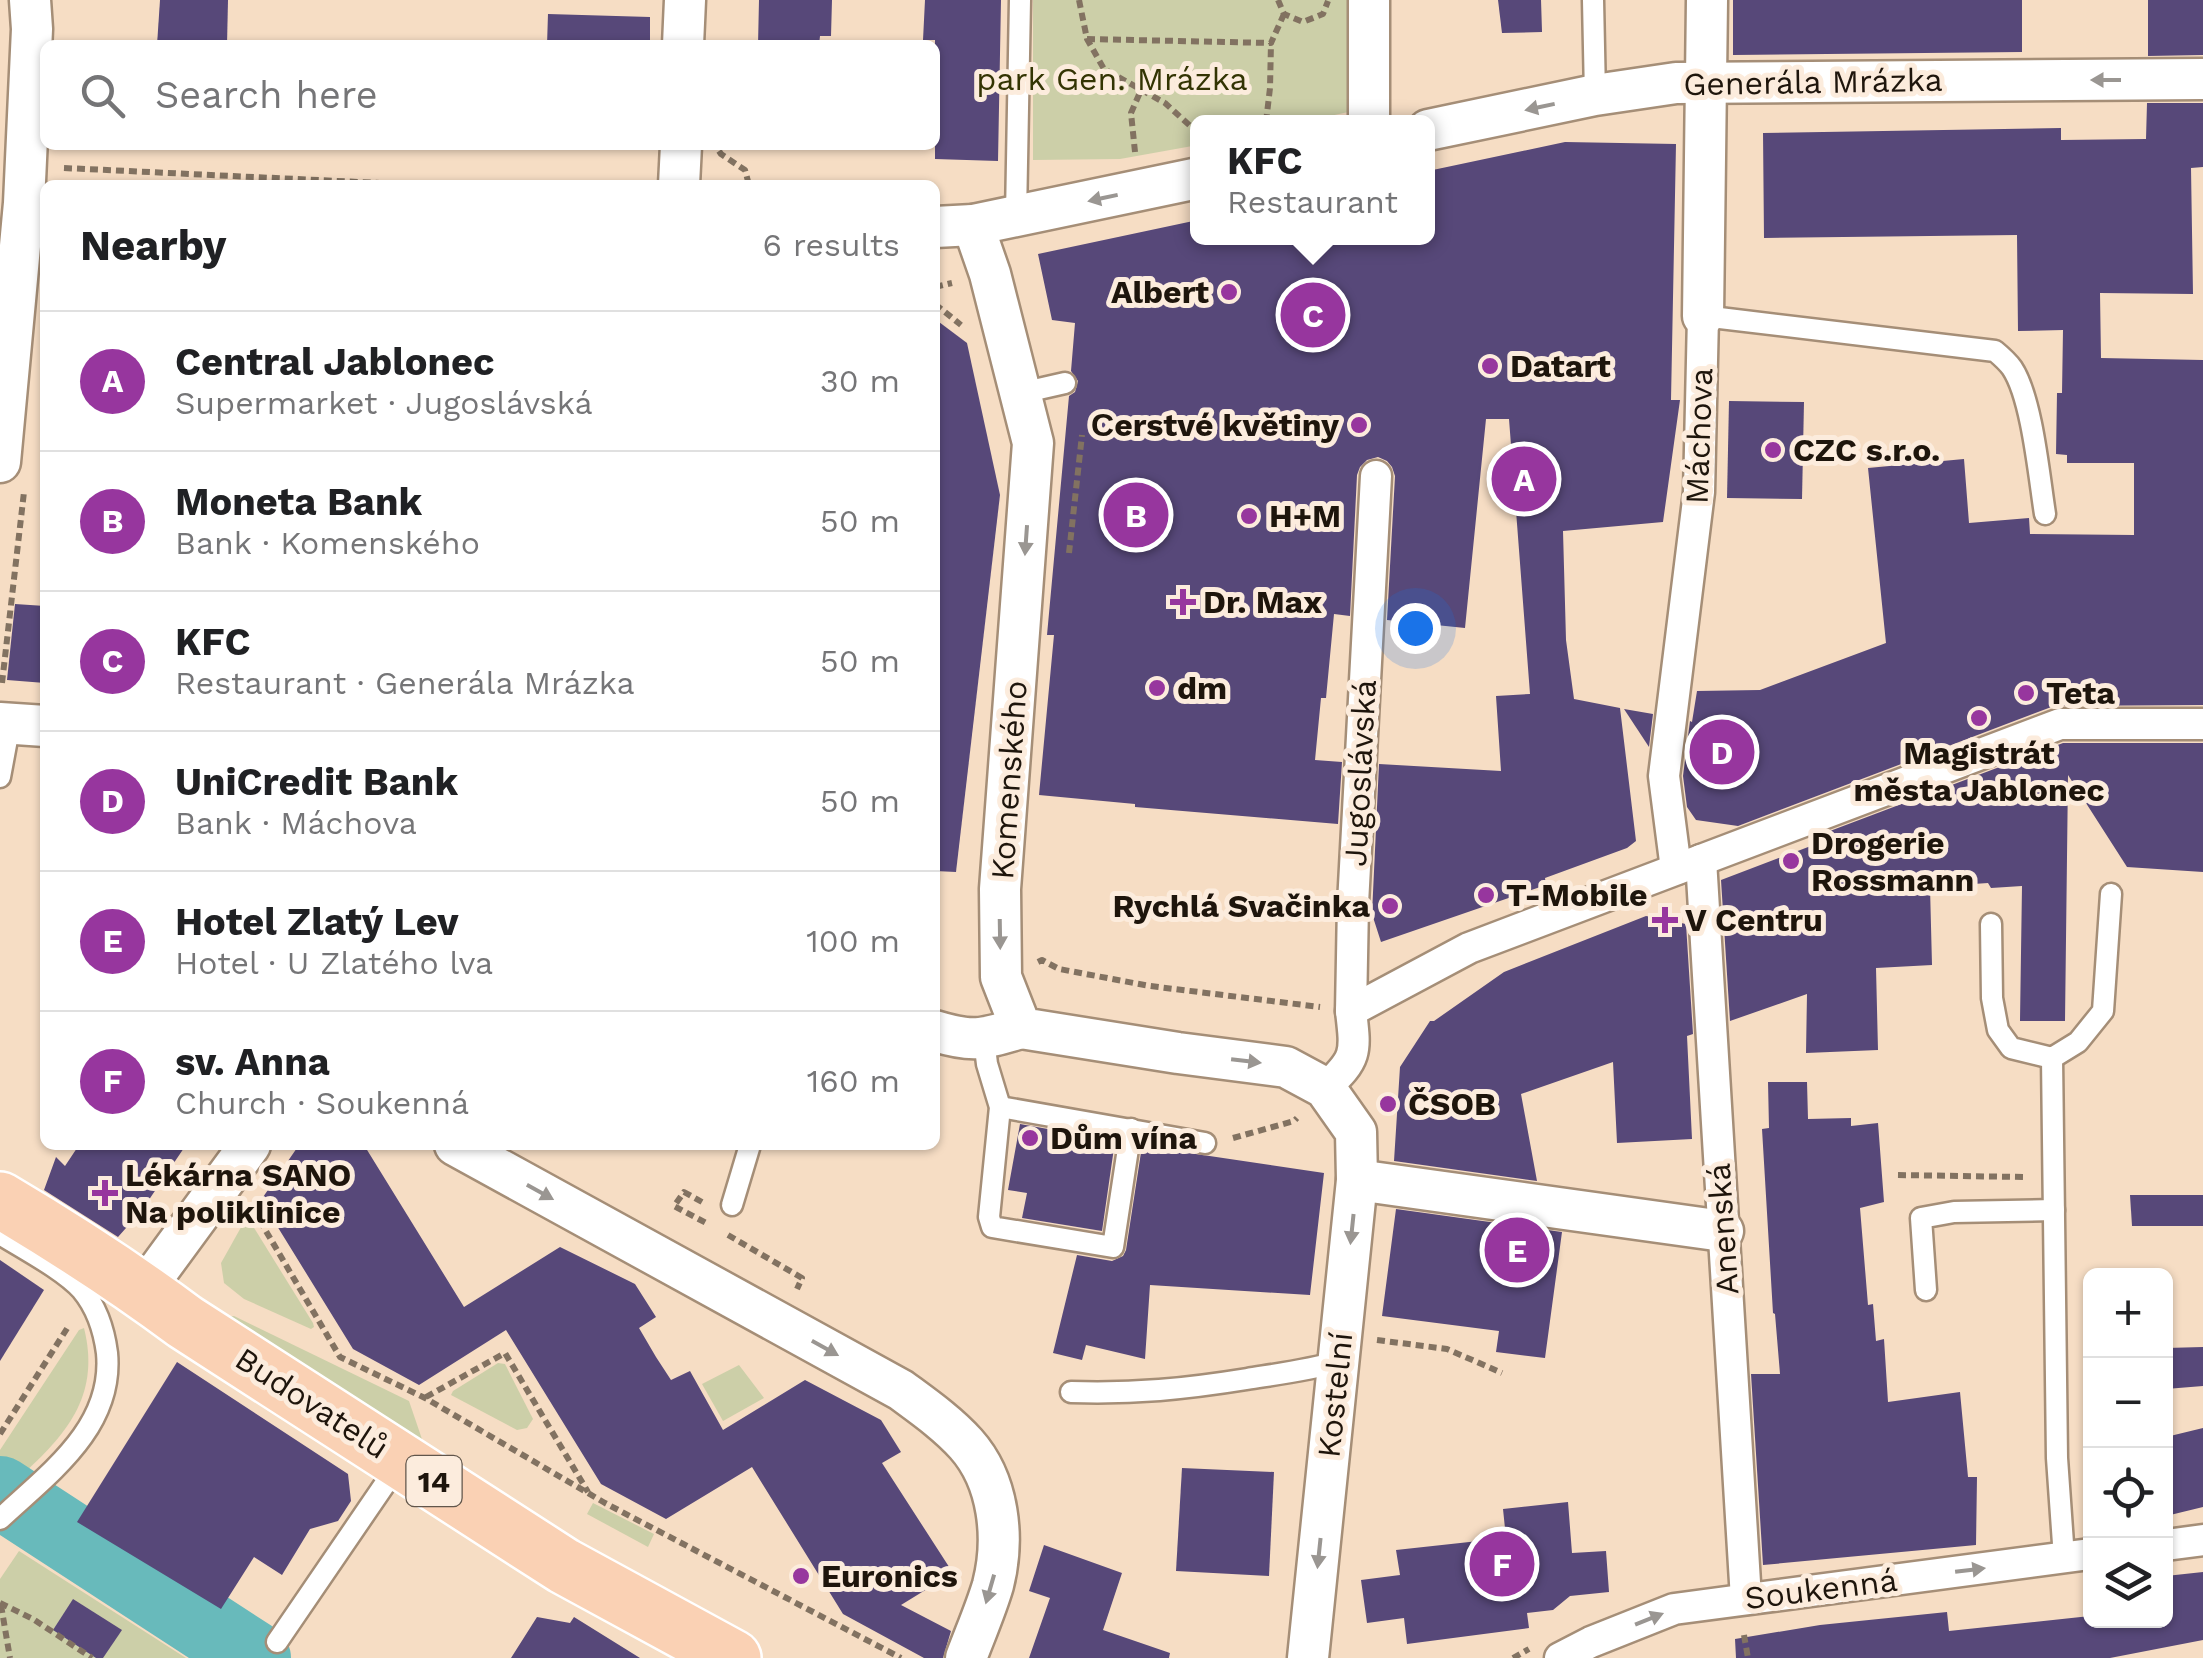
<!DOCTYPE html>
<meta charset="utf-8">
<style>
:root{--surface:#fff;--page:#f6f6f6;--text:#202124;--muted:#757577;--line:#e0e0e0;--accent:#97369e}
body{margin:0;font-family:"Work Sans",sans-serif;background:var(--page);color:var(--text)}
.controls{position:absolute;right:30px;bottom:30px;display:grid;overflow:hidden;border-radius:15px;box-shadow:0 2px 8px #0004}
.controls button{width:90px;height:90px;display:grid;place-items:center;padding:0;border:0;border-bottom:2px solid var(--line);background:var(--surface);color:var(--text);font:50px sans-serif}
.you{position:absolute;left:1415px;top:628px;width:35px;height:35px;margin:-25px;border:8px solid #fff;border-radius:50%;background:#1a73e8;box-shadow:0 0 0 15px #1a73e833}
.badge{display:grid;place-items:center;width:65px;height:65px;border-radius:50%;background:var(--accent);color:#fff;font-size:32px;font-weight:700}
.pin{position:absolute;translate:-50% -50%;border:5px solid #fff;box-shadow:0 2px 10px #0006}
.popup{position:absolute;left:1190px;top:115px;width:245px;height:130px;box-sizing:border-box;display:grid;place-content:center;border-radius:15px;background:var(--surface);filter:drop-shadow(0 2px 8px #0005);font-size:32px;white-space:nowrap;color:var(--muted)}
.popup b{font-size:38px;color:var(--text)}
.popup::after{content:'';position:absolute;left:50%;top:100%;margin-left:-20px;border:20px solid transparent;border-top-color:var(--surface)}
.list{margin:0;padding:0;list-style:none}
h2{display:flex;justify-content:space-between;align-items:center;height:130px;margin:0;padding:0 40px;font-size:42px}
h2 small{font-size:32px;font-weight:400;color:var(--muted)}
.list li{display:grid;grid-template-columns:65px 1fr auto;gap:30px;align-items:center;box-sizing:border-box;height:140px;padding:0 40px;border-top:2px solid var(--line)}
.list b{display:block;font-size:38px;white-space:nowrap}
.list p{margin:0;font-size:32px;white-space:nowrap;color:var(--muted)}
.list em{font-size:32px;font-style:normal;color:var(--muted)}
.icon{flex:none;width:55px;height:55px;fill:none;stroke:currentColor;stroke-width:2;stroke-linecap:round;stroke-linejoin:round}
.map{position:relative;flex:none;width:2203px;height:1658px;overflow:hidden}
.search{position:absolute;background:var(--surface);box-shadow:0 2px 8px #0004;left:40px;top:40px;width:900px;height:110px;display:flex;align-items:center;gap:25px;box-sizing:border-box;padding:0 35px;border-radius:15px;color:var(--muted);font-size:38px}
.panel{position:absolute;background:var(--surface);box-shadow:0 2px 8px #0004;left:40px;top:180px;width:900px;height:970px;border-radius:15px}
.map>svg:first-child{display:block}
.green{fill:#cccfa8}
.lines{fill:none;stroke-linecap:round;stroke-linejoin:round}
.river{stroke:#68babb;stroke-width:72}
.building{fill:#574879}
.service-casing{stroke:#a58e77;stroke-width:25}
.pedestrian-casing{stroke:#a58e77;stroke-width:35}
.minor-casing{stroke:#a58e77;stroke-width:45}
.primary-casing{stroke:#fff;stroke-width:60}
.path{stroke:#827261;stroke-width:6;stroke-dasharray:8 5;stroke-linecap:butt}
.service{stroke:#fff;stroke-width:20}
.pedestrian{stroke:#fff;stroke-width:30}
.minor{stroke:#fff;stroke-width:40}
.primary{stroke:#fad1b4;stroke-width:55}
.oneway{fill:#9a9692}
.poi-dot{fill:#97369e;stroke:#fcecdd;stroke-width:4}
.labels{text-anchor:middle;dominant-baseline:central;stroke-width:10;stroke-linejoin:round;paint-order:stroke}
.shield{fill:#fcecdd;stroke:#61564b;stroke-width:2.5}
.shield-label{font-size:30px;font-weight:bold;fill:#1e150c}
.park-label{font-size:32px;fill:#333403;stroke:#fcecdd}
.street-label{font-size:32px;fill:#1e150c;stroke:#fcecdd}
.poi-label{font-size:32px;font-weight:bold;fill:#1e150c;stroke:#fcecdd;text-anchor:start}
</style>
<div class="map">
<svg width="2203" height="1658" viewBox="0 0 2203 1658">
<rect width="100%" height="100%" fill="#f6ddc4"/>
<g class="green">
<polygon points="1033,0 1356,0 1353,111 1302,122 1198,122 1198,145 1120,159 1033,160"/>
<polygon points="244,1222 251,1223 313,1323 314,1327 311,1329 244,1299 224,1283 221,1263"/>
<polygon points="234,1316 409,1401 424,1445 225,1317"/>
<path d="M84,1328c16,64 -14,103 -59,144l-25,-15v-7l79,-120z"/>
<polygon points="498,1363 505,1364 533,1419 527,1428 517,1430 451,1395 453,1391"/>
<polygon points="739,1365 764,1398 723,1421 702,1384"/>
<polygon points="593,1503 654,1534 648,1547 587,1514"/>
<polygon points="19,1551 186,1658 0,1658 0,1579"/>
</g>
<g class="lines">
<polyline class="river" points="0,1492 255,1658"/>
</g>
<g class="building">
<polygon points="160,0 228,0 227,45 157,45"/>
<polygon points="759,0 832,0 831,36 820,36 819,45 758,45"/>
<polygon points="925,0 1001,0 998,161 935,159 935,40 923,40"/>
<polygon points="1498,0 1541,0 1542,32 1502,33"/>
<polygon points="1733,0 2022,0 2022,52 1733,55"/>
<polygon points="2148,0 2203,0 2203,55 2148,56"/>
<polygon points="548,14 650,17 650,45 547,45"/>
<polygon points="2147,103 2203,103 2203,167 2191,168 2193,294 2100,293 2101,358 2203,360 2203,705 2054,706 1738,826 1696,820 1687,807 1683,776 1690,721 1692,722 1697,691 1760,690 1886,643 1868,468 1964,459 1969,523 2029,518 2030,534 2134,535 2134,463 2067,463 2067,455 2056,454 2057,393 2062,393 2063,330 2018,331 2017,235 1764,238 1763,133 2061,128 2061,140 2146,139"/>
<polygon points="1565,142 1676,144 1671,400 1680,400 1663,522 1563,531 1566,640 1574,699 1620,708 1636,841 1627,848 1545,878 1546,885 1381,942 1372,914 1379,764 1501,771 1496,696 1530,694 1509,419 1486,419 1465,628 1387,620 1395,476 1392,467 1387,461 1378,457 1367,460 1360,467 1357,475 1350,616 1334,614 1326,698 1321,698 1315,760 1342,762 1338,824 1135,807 1135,804 1039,795 1054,635 1047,635 1069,396 1075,392 1078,381 1071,371 1075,323 1052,320 1038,254 1198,220 1198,238 1428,238 1428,171"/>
<polygon points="935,319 967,343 1000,495 956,872 935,871"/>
<polygon points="1729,401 1804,402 1802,499 1727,498"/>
<polygon points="15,604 45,606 45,683 7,680"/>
<polygon points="1624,709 1653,714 1649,747"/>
<polygon points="2063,743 2203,743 2203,872 2127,867 2068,775 2065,1021 2020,1021 2022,886 1991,888 1988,883 1930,887 1932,965 1876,968 1878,1050 1806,1053 1807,994 1730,1021 1721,880 1837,836 1822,834"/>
<polygon points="1646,916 1686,924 1693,1034 1687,1036 1692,1139 1617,1143 1613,1062 1521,1094 1537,1181 1394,1161 1400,1067 1430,1021 1434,1021 1504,972"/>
<polygon points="1768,1082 1807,1082 1808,1119 1851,1118 1851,1126 1878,1123 1884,1202 1860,1208 1868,1305 1873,1304 1876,1341 1884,1339 1888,1402 1960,1392 1968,1477 1977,1477 1976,1545 1763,1565 1751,1374 1780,1374 1775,1314 1773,1313 1762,1129 1769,1128"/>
<polygon points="1020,1124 1115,1141 1102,1231 1022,1218 1027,1193 1008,1190"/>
<polygon points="79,1145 186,1145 142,1210 118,1237 44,1190 56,1157 65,1166"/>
<polygon points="299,1145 364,1145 464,1307 560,1247 635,1284 656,1317 639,1328 656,1357 671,1380 690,1371 723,1430 805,1380 881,1420 901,1452 882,1463 953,1573 901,1605 951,1631 943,1658 924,1658 843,1614 752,1467 666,1519 601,1484 506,1330 419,1385 353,1349 261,1200"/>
<polygon points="1142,1146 1324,1173 1310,1295 1150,1285 1145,1359 1086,1345 1082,1360 1053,1353 1077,1255 1112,1261 1123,1256 1126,1250"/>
<polygon points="2130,1195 2203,1195 2203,1226 2132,1226"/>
<polygon points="1396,1209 1562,1232 1545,1358 1496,1352 1499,1331 1382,1316"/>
<polygon points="0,1260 44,1290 0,1361"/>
<polygon points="2203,1347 2203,1386 2166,1389 2166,1348"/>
<polygon points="177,1362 348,1474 351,1501 338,1521 310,1529 282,1575 254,1557 221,1609 77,1522"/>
<polygon points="2203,1428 2203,1507 2166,1516 2166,1437"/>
<polygon points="1182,1468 1274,1472 1269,1576 1176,1571"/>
<polygon points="1568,1502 1572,1553 1606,1551 1609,1592 1570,1596 1553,1610 1527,1613 1529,1628 1407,1644 1404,1618 1367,1623 1361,1580 1400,1575 1396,1550 1506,1538 1503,1509"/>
<polygon points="1044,1545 1122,1573 1103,1630 1170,1653 1169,1658 1029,1658 1050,1598 1029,1591"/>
<polygon points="2203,1572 2203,1640 2110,1658 1736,1658 1735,1639 1820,1625 1947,1612 1949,1631 2090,1616 2090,1620 2166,1620 2166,1576"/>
<polygon points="73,1599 122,1630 103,1658 96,1658 53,1630"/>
<polygon points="537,1617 570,1623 574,1617 640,1658 511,1658"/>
</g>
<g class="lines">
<defs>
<g id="service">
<polyline points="1593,0 1595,95"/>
<polyline points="1016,216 1020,0"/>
<path d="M1703,316l292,35c6,5 12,10 17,17 20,30 27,108 33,146"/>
<polyline points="1021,393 1065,383"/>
<polyline points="0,777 10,723"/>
<polyline points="1991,924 1992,998 1998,1030 2011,1048 2052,1058 2078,1042 2103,1011 2111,894"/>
<polyline points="984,1039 987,1064 1000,1107 989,1217 992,1227 1113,1247 1131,1129"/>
<polyline points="2052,1058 2057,1458 2064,1558"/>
<polyline points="1000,1107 1205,1143"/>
<polyline points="732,1205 750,1145"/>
<path d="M0,1234c24,15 64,36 82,56 15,18 22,40 25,63 7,75 -59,121 -107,166"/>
<polyline points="1926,1290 1921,1218 1954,1212 2054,1210"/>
<path d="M1071,1392c63,2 114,-3 176,-13 31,-5 61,-9 91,-17"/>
<polyline points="277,1642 400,1462"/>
</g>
<g id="pedestrian">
<polyline points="1701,860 1746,1599"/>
<polyline points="1676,869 1664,776 1699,492 1703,316"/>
<polyline points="1351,1011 1353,904 1376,476"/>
<path d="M1325,1088c32,-29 31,-35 26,-77l118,-63 591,-224h143"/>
<polyline points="2166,1545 2203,1540"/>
<polyline points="1560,1658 1591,1642 1674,1609 2090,1554"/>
</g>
<g id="minor">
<polyline points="683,45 685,0"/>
<polyline points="1369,118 1369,0"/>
<polyline points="1428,130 1595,95 1676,83 2203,79"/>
<polyline points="679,185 681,145"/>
<polyline points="973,225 990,274 1033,443 1000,889 1001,977 1021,1028 1178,1053 1286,1067 1325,1088 1356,1132 1357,1180 1308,1658"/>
<polyline points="935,227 973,225 1198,178"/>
<polyline points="1703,316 1707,0"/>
<polyline points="0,462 24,203 32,29 30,0"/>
<polyline points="0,723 45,726"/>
<path d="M935,1031c39,12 48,8 86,-3"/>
<path d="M455,1145l446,245c23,17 46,33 65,54 33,37 39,94 27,141 -7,24 -18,49 -27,73"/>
<polyline points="1357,1180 1723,1231"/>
<polyline points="143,1291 250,1145"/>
</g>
<path id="primary" d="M0,1200c64,38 126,78 185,122l379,244 169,92"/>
</defs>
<use href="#service" class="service-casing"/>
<use href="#pedestrian" class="pedestrian-casing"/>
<use href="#minor" class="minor-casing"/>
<use href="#primary" class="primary-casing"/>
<g class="path">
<polyline points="1079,0 1087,39 1104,69 1165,103 1198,133"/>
<polyline points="1278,0 1284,14 1303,22 1323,14 1328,1"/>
<polyline points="1087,39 1271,43 1284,14"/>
<polyline points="1266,122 1270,88 1271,43"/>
<polyline points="719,151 721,154 745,170 749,185"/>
<polyline points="1135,152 1131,113 1141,90"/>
<polyline points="64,168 422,185"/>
<polyline points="935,287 952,283"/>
<polyline points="935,304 961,325"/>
<polyline points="1069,553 1082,435"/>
<polyline points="2,683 24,492"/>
<polyline points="1038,962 1042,960 1059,969 1150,986 1320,1007"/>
<polyline points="1233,1138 1294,1121 1297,1118"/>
<polyline points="1898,1175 2023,1177"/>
<polyline points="702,1202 684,1192 674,1206 708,1224"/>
<polyline points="253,1209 340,1357 425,1398 605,1503 901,1658"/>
<polyline points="728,1235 802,1278 797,1289"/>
<polyline points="1377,1340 1447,1349 1502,1373"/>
<polyline points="426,1397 505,1353 588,1492"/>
<polyline points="0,1434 68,1327"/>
<polyline points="0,1603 33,1619 92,1658"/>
<polyline points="1,1605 10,1658"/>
<polyline points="1744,1635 1748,1658"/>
<polyline points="1513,1658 1529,1649"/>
</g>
<use href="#service" class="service"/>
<use href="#pedestrian" class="pedestrian"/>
<use href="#minor" class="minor"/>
<use href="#primary" class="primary"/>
</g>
<defs><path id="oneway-solid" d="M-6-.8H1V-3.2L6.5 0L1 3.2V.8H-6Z" transform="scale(2.5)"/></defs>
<g class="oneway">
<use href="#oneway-solid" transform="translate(2106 80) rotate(180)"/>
<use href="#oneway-solid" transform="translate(1540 107) rotate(168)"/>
<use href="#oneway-solid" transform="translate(1103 198) rotate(168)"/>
<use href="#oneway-solid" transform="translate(1026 540) rotate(94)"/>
<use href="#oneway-solid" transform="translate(1000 934) rotate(89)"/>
<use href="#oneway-solid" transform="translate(1246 1061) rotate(7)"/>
<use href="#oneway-solid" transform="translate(540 1192) rotate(29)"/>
<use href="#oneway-solid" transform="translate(1352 1229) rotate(96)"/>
<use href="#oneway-solid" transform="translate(825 1348) rotate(29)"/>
<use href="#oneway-solid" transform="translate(1319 1553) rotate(96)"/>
<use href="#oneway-solid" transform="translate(1970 1570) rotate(-7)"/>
<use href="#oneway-solid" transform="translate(990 1589) rotate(106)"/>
<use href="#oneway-solid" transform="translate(1649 1619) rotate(-22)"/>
</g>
<g class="poi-dot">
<circle cx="1229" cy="292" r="10"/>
<circle cx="1490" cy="366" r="10"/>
<circle cx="1359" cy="425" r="10"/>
<circle cx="1773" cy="450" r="10"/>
<circle cx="1249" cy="516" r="10"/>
<path d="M1178 587h10v10h10v10h-10v10h-10v-10h-10v-10h10z"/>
<circle cx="1157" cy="688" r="10"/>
<circle cx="2026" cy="693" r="10"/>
<circle cx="1979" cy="718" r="10"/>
<circle cx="1791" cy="861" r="10"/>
<circle cx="1486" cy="895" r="10"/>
<circle cx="1390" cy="906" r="10"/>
<path d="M1660 905h10v10h10v10h-10v10h-10v-10h-10v-10h10z"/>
<circle cx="1388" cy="1104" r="10"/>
<circle cx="1030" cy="1138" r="10"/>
<path d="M100 1178h10v10h10v10h-10v10h-10v-10h-10v-10h10z"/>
<circle cx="801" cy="1576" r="10"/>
</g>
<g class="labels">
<rect class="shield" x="406.5" y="1456" width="55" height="50" rx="8"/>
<g class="shield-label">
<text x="434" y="1481">14</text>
</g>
<g class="park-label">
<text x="1112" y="79">park Gen. Mrázka</text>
</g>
<g class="street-label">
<text transform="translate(1813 82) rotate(-1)">Generála Mrázka</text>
<text transform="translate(1699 436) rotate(-88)">Máchova</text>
<text transform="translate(1360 773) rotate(-87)">Jugoslávská</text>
<text transform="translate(1009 780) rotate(-86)">Komenského</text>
<text transform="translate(1723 1229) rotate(-94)">Anenská</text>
<text transform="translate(1335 1395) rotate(-84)">Kostelní</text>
<text transform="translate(312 1403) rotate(33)">Budovatelů</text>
<text transform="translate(1821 1589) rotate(-7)">Soukenná</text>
</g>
<g class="poi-label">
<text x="1209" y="292" text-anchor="end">Albert</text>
<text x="1510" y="366">Datart</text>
<text x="1339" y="425" text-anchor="end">Сerstvé květiny</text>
<text x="1793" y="450">CZC s.r.o.</text>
<text x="1269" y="516">H+M</text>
<text x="1203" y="602">Dr. Max</text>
<text x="1177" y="688">dm</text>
<text x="2046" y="693">Teta</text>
<text x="1979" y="753" text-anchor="middle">Magistrát<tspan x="1979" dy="37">města Jablonec</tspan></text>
<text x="1811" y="843">Drogerie<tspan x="1811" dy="37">Rossmann</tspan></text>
<text x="1506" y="895">T-Mobile</text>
<text x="1370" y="906" text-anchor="end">Rychlá Svačinka</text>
<text x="1685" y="920">V Centru</text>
<text x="1408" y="1104">ČSOB</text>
<text x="1050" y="1138">Dům vína</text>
<text x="125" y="1175">Lékárna SANO<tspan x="125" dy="37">Na poliklinice</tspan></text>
<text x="821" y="1576">Euronics</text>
</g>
</g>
</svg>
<div class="controls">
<button>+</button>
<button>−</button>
<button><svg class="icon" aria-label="locate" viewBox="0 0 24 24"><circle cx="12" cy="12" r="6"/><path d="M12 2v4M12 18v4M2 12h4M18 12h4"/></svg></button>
<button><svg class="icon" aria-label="layers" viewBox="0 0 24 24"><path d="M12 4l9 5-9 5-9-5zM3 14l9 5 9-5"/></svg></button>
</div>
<div class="you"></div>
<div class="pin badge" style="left:1524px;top:479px">A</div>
<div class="pin badge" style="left:1136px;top:515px">B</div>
<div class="pin badge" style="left:1313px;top:315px">C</div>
<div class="popup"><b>KFC</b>Restaurant</div>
<div class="pin badge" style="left:1722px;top:752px">D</div>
<div class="pin badge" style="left:1517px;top:1250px">E</div>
<div class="pin badge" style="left:1502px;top:1564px">F</div>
<div class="search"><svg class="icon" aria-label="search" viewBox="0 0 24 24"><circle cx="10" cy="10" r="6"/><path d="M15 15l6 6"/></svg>Search here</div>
<section class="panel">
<h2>Nearby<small>6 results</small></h2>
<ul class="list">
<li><span class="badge">A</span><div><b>Central Jablonec</b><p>Supermarket · Jugoslávská</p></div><em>30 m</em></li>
<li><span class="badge">B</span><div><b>Moneta Bank</b><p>Bank · Komenského</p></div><em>50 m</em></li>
<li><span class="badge">C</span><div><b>KFC</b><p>Restaurant · Generála Mrázka</p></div><em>50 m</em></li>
<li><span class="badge">D</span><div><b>UniCredit Bank</b><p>Bank · Máchova</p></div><em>50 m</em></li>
<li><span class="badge">E</span><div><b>Hotel Zlatý Lev</b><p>Hotel · U Zlatého lva</p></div><em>100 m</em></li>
<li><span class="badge">F</span><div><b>sv. Anna</b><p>Church · Soukenná</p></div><em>160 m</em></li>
</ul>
</section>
</div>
